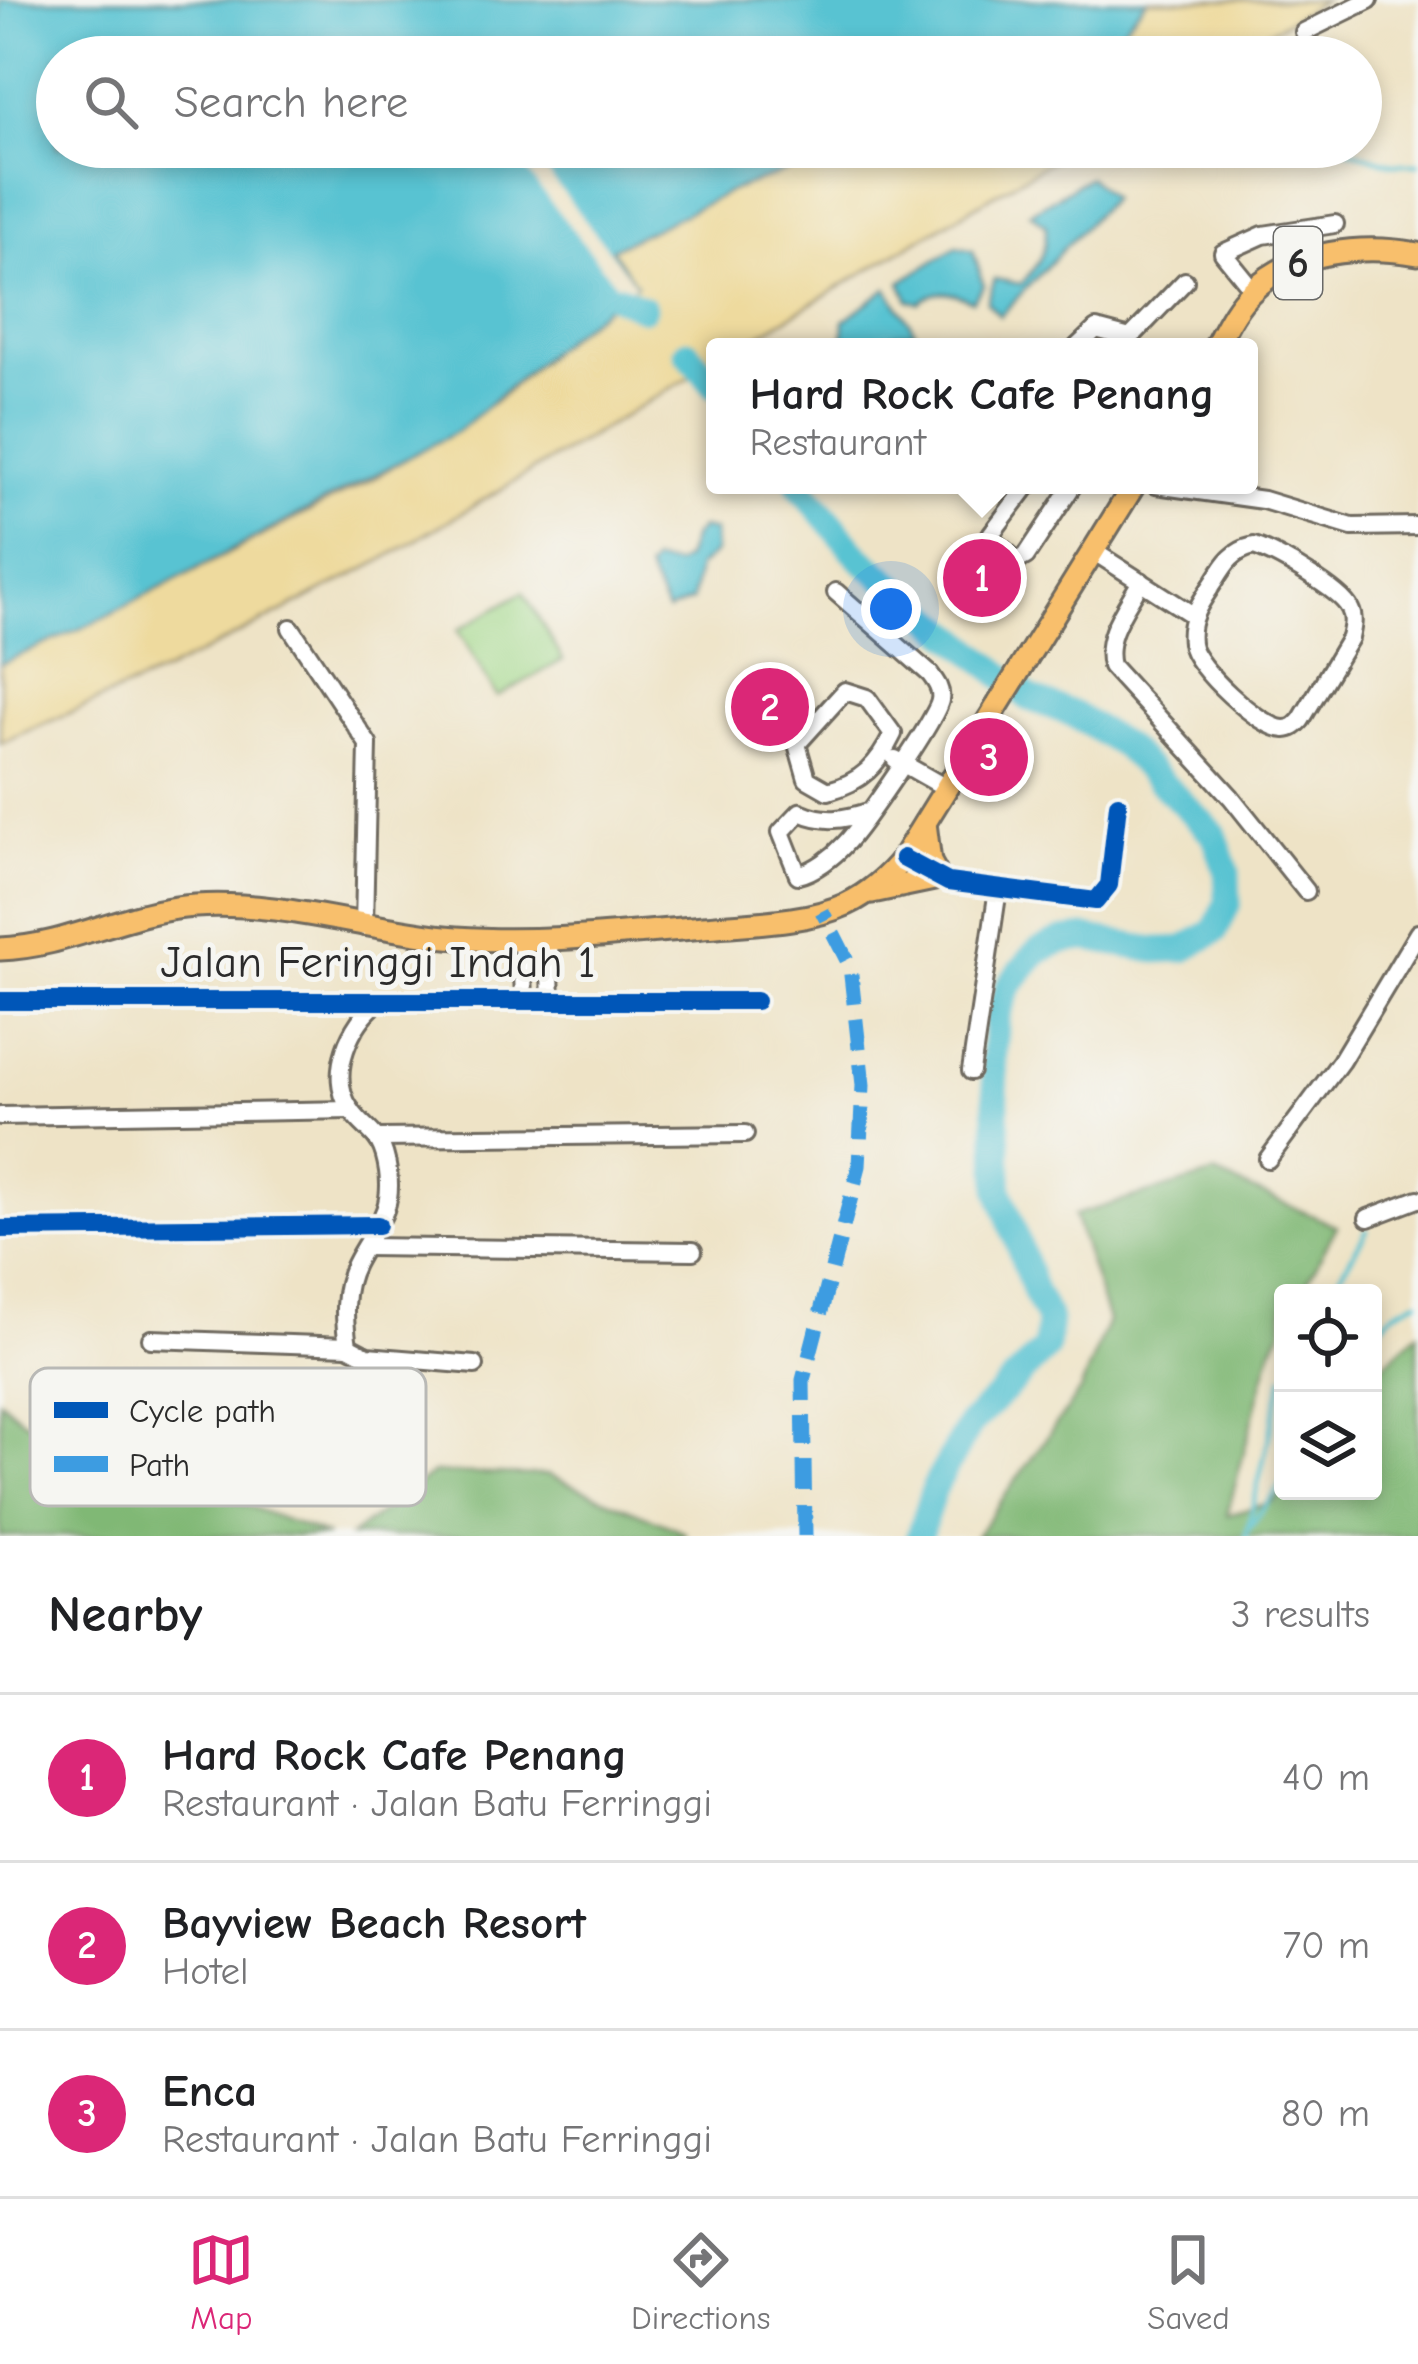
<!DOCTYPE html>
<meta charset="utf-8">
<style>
:root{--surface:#fff;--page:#f6f6f6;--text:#202124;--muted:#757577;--line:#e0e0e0;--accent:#db2777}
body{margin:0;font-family:"Comic Neue",sans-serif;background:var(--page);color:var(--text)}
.controls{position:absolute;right:36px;bottom:36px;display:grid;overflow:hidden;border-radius:12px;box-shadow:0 6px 18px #0003}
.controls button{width:108px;height:108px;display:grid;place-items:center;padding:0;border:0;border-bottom:3px solid var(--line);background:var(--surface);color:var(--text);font:60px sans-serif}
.you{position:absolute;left:891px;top:609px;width:42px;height:42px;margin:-30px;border:9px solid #fff;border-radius:50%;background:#1a73e8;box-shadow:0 0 0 18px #1a73e833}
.badge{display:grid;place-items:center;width:78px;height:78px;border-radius:50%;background:var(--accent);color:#fff;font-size:39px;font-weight:700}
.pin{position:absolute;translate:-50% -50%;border:6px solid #fff;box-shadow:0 3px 12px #0006}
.popup{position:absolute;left:706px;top:338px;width:552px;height:156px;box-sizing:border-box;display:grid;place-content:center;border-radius:12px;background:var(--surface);filter:drop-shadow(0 3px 9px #0005);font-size:39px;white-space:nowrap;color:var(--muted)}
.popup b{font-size:45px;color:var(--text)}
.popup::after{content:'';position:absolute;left:50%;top:100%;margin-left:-24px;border:24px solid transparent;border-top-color:var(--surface)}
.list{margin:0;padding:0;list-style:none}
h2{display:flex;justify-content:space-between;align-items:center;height:156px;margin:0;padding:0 48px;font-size:51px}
h2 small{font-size:39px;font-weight:400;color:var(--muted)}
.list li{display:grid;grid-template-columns:78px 1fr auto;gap:36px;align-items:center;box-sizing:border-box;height:168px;padding:0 48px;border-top:3px solid var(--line)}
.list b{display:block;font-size:45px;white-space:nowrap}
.list p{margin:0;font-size:39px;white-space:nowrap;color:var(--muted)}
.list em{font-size:39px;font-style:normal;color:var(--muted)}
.icon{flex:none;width:66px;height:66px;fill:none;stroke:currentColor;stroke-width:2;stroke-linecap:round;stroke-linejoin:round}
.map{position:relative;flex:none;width:1418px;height:1536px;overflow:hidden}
.search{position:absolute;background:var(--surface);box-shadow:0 6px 18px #0003;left:36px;right:36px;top:36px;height:132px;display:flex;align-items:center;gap:30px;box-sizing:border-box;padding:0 42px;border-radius:66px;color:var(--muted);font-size:45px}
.sheet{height:660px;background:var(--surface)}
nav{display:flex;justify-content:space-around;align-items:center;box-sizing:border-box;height:168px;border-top:3px solid var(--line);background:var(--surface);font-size:33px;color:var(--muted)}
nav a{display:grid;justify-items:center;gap:6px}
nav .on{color:var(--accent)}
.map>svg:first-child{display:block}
.green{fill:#a1d787;stroke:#668159;stroke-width:3}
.forest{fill:#80b874;stroke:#567250;stroke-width:3}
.sand{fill:#eeda9e;stroke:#8c8264;stroke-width:3}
.water{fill:#58c3d2;stroke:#42777e;stroke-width:3}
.pier{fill:#eee3c6}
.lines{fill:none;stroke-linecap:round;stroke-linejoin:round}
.stream{stroke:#58c3d2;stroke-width:4.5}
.river{stroke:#58c3d2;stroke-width:27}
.minor-casing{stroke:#6f6b61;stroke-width:22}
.major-casing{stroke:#6f6b61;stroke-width:27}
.minor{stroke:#fff;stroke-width:16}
.major{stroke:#f8bf6c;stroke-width:21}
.quiet{stroke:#3d9ce1;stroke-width:15;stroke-dasharray:30 15;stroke-linecap:butt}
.cycleway-casing{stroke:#f6f6f2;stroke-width:26}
.cycleway{stroke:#0057b8;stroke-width:18}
.labels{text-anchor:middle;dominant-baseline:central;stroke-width:10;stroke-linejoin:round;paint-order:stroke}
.shield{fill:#f6f6f2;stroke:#686867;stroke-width:3}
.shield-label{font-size:42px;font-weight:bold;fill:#2b2b2b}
.street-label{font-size:45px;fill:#2b2b2b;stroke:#f6f6f2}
.key{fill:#f6f6f2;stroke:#b9b9b6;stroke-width:3}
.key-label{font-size:33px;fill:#2b2b2b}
</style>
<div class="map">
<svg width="1418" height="1536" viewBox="0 0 1418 1536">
<rect width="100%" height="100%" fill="#f6f6f2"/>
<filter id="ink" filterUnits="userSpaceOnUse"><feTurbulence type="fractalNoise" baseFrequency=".00833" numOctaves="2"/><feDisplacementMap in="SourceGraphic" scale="24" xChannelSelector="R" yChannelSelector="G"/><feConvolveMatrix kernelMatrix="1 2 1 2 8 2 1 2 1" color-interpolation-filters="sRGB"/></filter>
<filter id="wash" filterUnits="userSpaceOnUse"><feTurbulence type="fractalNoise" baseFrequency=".004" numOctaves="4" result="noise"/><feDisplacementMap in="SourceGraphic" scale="48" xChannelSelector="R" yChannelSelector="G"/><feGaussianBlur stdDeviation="2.7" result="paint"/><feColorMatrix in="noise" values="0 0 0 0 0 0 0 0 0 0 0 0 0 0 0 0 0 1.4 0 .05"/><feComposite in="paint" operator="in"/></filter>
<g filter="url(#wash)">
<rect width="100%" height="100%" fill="#eee3c6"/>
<polygon class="green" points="523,592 563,660 497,697 458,630"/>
<g class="forest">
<polygon points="1215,1174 1337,1226 1301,1293 1283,1293 1283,1328 1272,1348 1227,1515 1270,1503 1287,1491 1373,1491 1373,1374 1418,1333 1418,1536 976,1536 1080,1391 1108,1321 1074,1215"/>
<polygon points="0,1400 24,1421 328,1536 0,1536"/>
<polygon points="433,1473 549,1475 685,1532 686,1536 350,1536"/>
</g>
<g class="sand">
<polygon points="1147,0 1324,0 1225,57 1081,57 1121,29"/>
<polygon points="857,147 1074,147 739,347 715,347 715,362 379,562 167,671 0,743 0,664 93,623 373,479 497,400 569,335 635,285 610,250 733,190"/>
</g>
<g class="water">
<polygon points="0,0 1147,0 1122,29 1081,57 57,57 57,147 857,147 733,190 611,249 636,285 569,335 458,431 93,623 0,664"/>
<path d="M1089,177l22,21 -111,118 -13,-14 8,-23 26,5c17,-19 26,-31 25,-59l-16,-12z"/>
<path d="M956,247l17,4 11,35 -12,15c-21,-10 -35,-14 -53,2l-10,-3 -8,-18z"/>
<polygon points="887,288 915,331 843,344 844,321"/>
<polygon points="701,528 714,531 715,553 698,567 692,601 667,611 647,570 653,562 675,565 685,559 693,536"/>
</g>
<polygon class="pier" points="507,147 527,147 636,285 624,294"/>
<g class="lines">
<g class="stream">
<polyline points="1253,55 1254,57"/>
<polyline points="1341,147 1393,164 1418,164"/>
<polyline points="1330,1293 1367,1230"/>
<polyline points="1373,1333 1396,1311 1418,1300"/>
<polyline points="1249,1528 1283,1482"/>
<polyline points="1246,1536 1283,1376"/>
</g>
<g class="river">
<polyline points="618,297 643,308"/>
<polyline points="687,352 715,385"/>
<polyline points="799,485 859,557 1029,698 1073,714 1125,747 1214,834 1227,872 1228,903 1215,931 1184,949 1155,950 1086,938 1060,941 1037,952 1009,985 997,1017 994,1057 1000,1191 1035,1293 1049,1320 1046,1349 970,1424 934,1488 919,1536"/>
</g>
</g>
</g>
<g filter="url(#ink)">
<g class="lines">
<defs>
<g id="minor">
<polyline points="1304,32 1369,0"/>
<polyline points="1253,290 1223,253 1263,235 1335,224"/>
<polyline points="1130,338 1185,281"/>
<polyline points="1077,347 1096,329 1130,338 1125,345"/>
<polyline points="1028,485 991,534 994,542 1017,561 1026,556 1073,485"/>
<polyline points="1156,485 1263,500 1352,527 1418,526"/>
<path d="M1254,546c21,7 87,44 96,63 5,10 2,19 0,29l-49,82c-6,6 -7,8 -16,9 -23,1 -92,-63 -94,-86 -3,-25 10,-41 23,-61 11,-18 18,-31 40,-36z"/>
<polyline points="1093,551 1193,615"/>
<path d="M1141,581c-14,26 -38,54 -30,85l120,131 75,94"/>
<path d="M836,592l94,82c6,8 12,16 10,26 -2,17 -80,129 -95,144 -12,13 -30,27 -47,31l-17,-43 19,-20c25,11 42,8 68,0"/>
<polyline points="291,628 368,744 364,927"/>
<path d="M845,691l22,7 26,36c-15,31 -31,48 -65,57l-21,-12 -10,-35z"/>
<polyline points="895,759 946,788"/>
<polyline points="903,858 948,882 1096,901 1109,885 1118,804"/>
<polyline points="522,941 524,1001"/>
<polyline points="549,941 551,1001"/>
<polyline points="0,1001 756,1001"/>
<polyline points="971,1071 998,889"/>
<polyline points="0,1116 351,1110"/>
<polyline points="378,1138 745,1134"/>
<polyline points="1268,1159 1341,1061 1418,933"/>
<polyline points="1368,1218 1418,1199"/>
<polyline points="0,1229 378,1225"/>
<polyline points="366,1247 693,1251"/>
<polyline points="151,1339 348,1346 367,1356 475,1365"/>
<path d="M348,1346c-4,-27 -6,-56 7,-82 18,-36 39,-49 33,-93 -6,-41 -20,-36 -38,-62 -23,-35 0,-86 29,-108"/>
</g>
<g id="major">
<path d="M1215,347c10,-18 20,-40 36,-55 42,-42 112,-48 167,-38"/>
<polyline points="872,892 939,878 930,862 925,823"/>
<path d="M0,949c67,-2 128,-39 195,-43 87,-6 176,25 262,32 83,6 164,-4 246,-11 45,-4 102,-4 144,-23 21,-10 42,-28 56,-46l231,-373"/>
</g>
</defs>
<use href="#minor" class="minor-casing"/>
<use href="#major" class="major-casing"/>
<use href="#minor" class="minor"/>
<use href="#major" class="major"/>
<polyline class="quiet" points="805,1536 803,1380 859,1166 863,1085 850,966 822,911"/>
<defs>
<g id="cycleway">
<polyline points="903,858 948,882 1096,901 1109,885 1118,804"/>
<polyline points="0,1001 756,1001"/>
<polyline points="0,1229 378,1225"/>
</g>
</defs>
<use href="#cycleway" class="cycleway-casing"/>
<use href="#cycleway" class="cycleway"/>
</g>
</g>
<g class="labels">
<rect class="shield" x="1274" y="227" width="48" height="72" rx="9"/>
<g class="shield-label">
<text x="1298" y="263">6</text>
</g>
<g class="street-label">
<text x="378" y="962">Jalan Feringgi Indah 1</text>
</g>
</g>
<rect x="30" y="1368" width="396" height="138" rx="18" class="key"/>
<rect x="54" y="1402" width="54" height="16" fill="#0057b8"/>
<rect x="54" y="1456" width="54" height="16" fill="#3d9ce1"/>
<g class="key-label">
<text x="129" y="1422">Cycle path</text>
<text x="129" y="1476">Path</text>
</g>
</svg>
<div class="controls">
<button><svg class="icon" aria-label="locate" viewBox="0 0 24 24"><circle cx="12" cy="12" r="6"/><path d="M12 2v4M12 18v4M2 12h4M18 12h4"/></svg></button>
<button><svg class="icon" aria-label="layers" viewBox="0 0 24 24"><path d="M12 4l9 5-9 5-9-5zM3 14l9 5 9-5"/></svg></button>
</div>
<div class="you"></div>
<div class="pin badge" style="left:982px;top:578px">1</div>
<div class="popup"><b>Hard Rock Cafe Penang</b>Restaurant</div>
<div class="pin badge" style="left:770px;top:707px">2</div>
<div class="pin badge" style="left:989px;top:757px">3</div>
<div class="search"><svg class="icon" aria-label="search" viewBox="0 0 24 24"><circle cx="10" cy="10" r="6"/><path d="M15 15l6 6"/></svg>Search here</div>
</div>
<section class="sheet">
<h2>Nearby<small>3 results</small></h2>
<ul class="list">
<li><span class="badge">1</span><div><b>Hard Rock Cafe Penang</b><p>Restaurant · Jalan Batu Ferringgi</p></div><em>40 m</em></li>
<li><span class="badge">2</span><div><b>Bayview Beach Resort</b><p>Hotel</p></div><em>70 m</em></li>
<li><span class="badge">3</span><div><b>Enca</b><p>Restaurant · Jalan Batu Ferringgi</p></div><em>80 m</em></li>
</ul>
</section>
<nav>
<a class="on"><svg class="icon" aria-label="map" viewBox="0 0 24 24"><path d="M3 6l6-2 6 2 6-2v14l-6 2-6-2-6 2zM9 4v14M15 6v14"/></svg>Map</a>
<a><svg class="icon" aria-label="directions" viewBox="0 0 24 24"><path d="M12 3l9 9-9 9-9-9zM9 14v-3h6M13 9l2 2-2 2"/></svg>Directions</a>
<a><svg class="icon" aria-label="saved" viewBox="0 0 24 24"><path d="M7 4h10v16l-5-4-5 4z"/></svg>Saved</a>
</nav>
